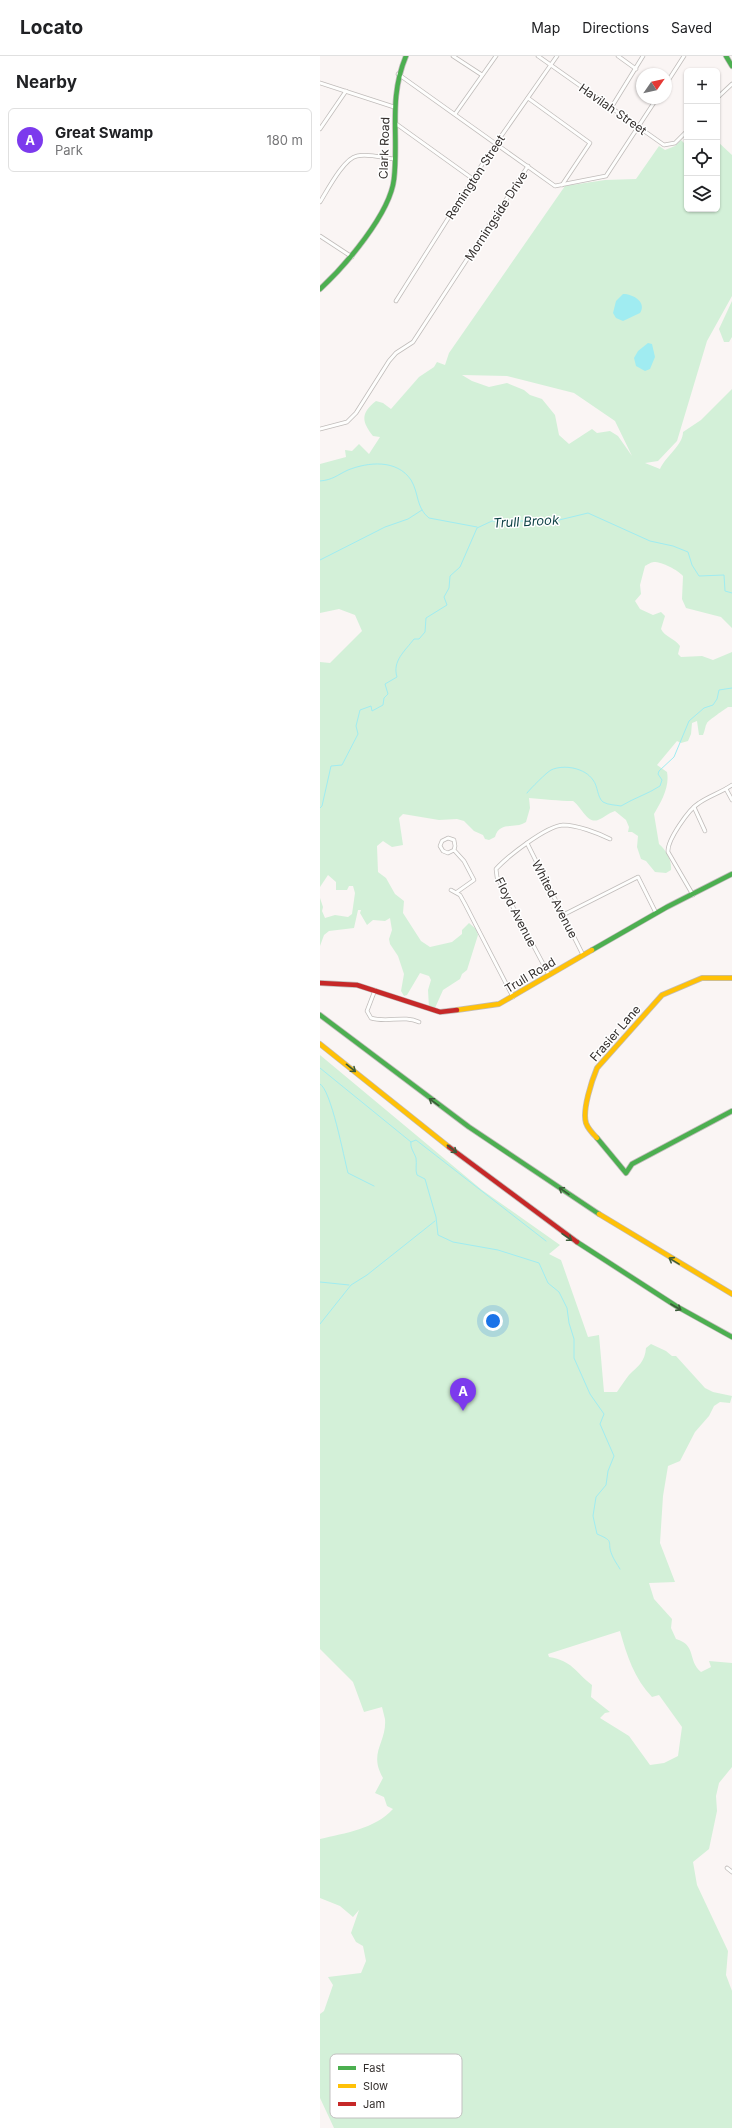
<!DOCTYPE html>
<meta charset="utf-8">
<style>
:root{--surface:#fff;--page:#f2f2f2;--text:#202124;--muted:#757577;--line:#e0e0e0;--accent:#7c3aed}
body{margin:0;font-family:Inter,sans-serif;background:var(--page);color:var(--text)}
.controls{position:absolute;right:12px;top:12px;display:grid;overflow:hidden;border-radius:6px;box-shadow:0 1px 3px #0004}
.controls button{width:36px;height:36px;display:grid;place-items:center;padding:0;border:0;border-bottom:1px solid var(--line);background:var(--surface);color:var(--text);font:20px sans-serif}
.compass{position:absolute;left:316px;top:12px;width:36px;height:36px;border-radius:50%;background:var(--surface);box-shadow:0 1px 3px #0004;rotate:56deg}
.you{position:absolute;left:173px;top:1265px;width:14px;height:14px;margin:-10px;border:3px solid #fff;border-radius:50%;background:#1a73e8;box-shadow:0 0 0 6px #1a73e833}
.badge{display:grid;place-items:center;width:26px;height:26px;border-radius:50%;background:var(--accent);color:#fff;font-size:13px;font-weight:700}
.pin{position:absolute;translate:-50% -33px;filter:drop-shadow(0 1px 2px #0008)}
.pin::after{content:'';position:absolute;top:21px;width:14px;height:12px;background:inherit;clip-path:polygon(0 0,100% 0,50% 100%)}
.list{margin:0;padding:0;list-style:none}
h2{display:flex;justify-content:space-between;align-items:center;height:52px;margin:0;padding:0 16px;font-size:17px}
h2 small{font-size:13px;font-weight:400;color:var(--muted)}
.list li{display:grid;grid-template-columns:26px 1fr auto;gap:12px;align-items:center;box-sizing:border-box;height:64px;margin:0 8px 8px;padding:0 8px;border:1px solid var(--line);border-radius:6px}
.list b{display:block;font-size:15px;white-space:nowrap}
.list p{margin:0;font-size:13px;white-space:nowrap;color:var(--muted)}
.list em{font-size:13px;font-style:normal;color:var(--muted)}
.icon{flex:none;width:22px;height:22px;fill:none;stroke:currentColor;stroke-width:2;stroke-linecap:round;stroke-linejoin:round}
.map{position:relative;flex:none;width:412px;height:2072px;overflow:hidden}
header{display:flex;align-items:center;gap:24px;box-sizing:border-box;height:56px;padding:0 20px;background:var(--surface);border-bottom:1px solid var(--line)}
header strong{font-size:19px}
nav{display:flex;gap:22px;margin-inline-start:auto;font-size:14px}
main{display:flex}
aside{flex:1;background:var(--surface)}
.map>svg:first-child{display:block}
.green{fill:#d3f0d8;fill-rule:evenodd}
.water{fill:#a0ecf1}
.lines{fill:none;stroke-linecap:round;stroke-linejoin:round}
.stream{stroke:#a0ecf1;stroke-width:1}
.street-casing{stroke:#c0bcba;stroke-width:4.5}
.fast-casing{stroke:#c0bcba;stroke-width:6}
.slow-casing{stroke:#c0bcba;stroke-width:6}
.jam-casing{stroke:#c0bcba;stroke-width:6}
.street{stroke:#fefefd;stroke-width:3}
.fast{stroke:#4caf50;stroke-width:4.5}
.slow{stroke:#ffc107;stroke-width:4.5}
.jam{stroke:#c62828;stroke-width:4.5}
.oneway{stroke:#3c5b39}
.labels{text-anchor:middle;dominant-baseline:central;stroke-width:3;stroke-linejoin:round;paint-order:stroke}
.street-label{font-size:12px;fill:#332e2c;stroke:#fff}
.water-label{font-size:13px;font-style:italic;fill:#0f4347;stroke:#fff}
.key{fill:#fff;stroke:#c2c0c0;stroke-width:1}
.key-label{font-size:11px;fill:#332e2c}
</style>
<header>
<strong>Locato</strong>
<nav><a>Map</a><a>Directions</a><a>Saved</a></nav>
</header>
<main>
<aside>
<h2>Nearby<small></small></h2>
<ul class="list">
<li><span class="badge">A</span><div><b>Great Swamp</b><p>Park</p></div><em>180 m</em></li>
</ul>
</aside>
<div class="map">
<svg width="412" height="2072" viewBox="0 0 412 2072">
<rect width="100%" height="100%" fill="#faf5f4"/>
<g class="green">
<path d="M361,84l6,6v63h30v-68l15,14v141l-25,45 -30,100 -19,20 -13,2 15,6c6,-13 23,-24 23,-37l18,-12 31,-31v239l-11,-11 -35,-9 -4,-9 1,-23c-5,-6 -21,-14 -29,-14 -3,0 -7,3 -9,4l-5,19 1,9 -6,7 5,8 13,6 8,-3 4,4 -4,13c4,8 13,9 19,17l-2,8 3,3 21,-1 11,4 19,-8v55h-4c-3,2 -19,13 -21,16 -2,3 -2,8 -4,12h-4l-2,-14 -5,2 -1,11 -3,7 -7,2 -4,-2 -20,24 10,7c3,15 -6,30 -13,42l5,30c7,6 13,16 12,26l-5,3 -11,-1 -9,-11 -5,-2 -4,-12 1,-11 -6,-4h-4l1,-5 -3,-7 -11,-9c-7,2 -11,7 -17,9 -11,4 -17,-14 -25,-19 -15,0 -28,-2 -44,-3l1,10 -4,14c-12,8 -26,-2 -31,15l-6,3 -4,-1 -2,-4 -9,-4 -10,-10 -7,-2 -18,1 -36,-6 -4,4 4,27 -11,2 -9,-6 -6,5 1,26 8,6 9,16 9,7 -1,12 18,28 9,6 22,-5 10,-8v-4l7,-7 7,6 2,6 -11,35 -5,4 -2,5 -17,11 -8,18h-6l-1,-18 3,-10 -2,-4 -9,-3 -13,22 -3,1 -3,-5 3,-17 -6,-18 -8,-12 -1,-5 3,-9 -2,-12 -5,3 -12,-1 -6,5 -7,-12 1,-3h-3l-4,18 -25,3 -5,4 -4,11v-48l3,9 -1,4 3,7 10,-3 13,2 4,-3 3,-21 -2,-7h-4l-2,4h-11v-8l-8,-7 -8,12v-225l10,1 32,-32 -7,-16 -16,-6 -19,4v-149l26,-7 -1,-7 7,1 7,-7 10,10 11,-17 -7,-1c-12,-15 -12,-23 3,-35l7,2 8,6 28,-32 15,-10 3,-5 8,3 4,-12 116,-167 40,-6 31,-1 23,-33 6,4 10,-4zM142,319l45,1 67,17 41,28 17,35 -14,-20 -8,-5 -13,2 -5,-4 -23,15 -10,-9 -4,-20 -13,-16 -12,-4 -6,-5 -17,-7 -18,4 -17,-6z"/>
<polygon points="412,245 412,281 409,286 404,286 399,273"/>
<path d="M0,999l162,135 78,55 -11,9 12,6 27,77 11,-2 5,57h13c4,-6 8,-12 12,-17 9,-9 16,-13 17,-27l5,-4 15,7 6,5h4l29,32 8,4 19,4 -2,7 -10,-1 -6,4 -5,10 -14,16 -15,29 -12,5 -5,30 -3,47 15,39 -26,1 5,16 18,20 -1,9 5,11c21,6 11,21 25,33l10,-5 -2,-6 23,2v104l-13,16 -3,13 1,15 -8,38 -16,13 4,23 31,66 -2,24 6,16v137h-398l-14,-30v-84l4,-3 9,-26 -5,-8 33,-4 5,-12 -3,-15 -7,-4 -5,-9 8,-23 -6,7 -13,-11 -20,-8v-59c25,-6 55,-10 73,-30l-6,-3 -3,-9 -9,-4 8,-15c-15,-26 4,-35 2,-59 -1,-4 -2,-8 -3,-12l-18,5 -11,-30 -33,-33zM300,1575c7,25 14,47 32,66l7,-2 23,32 -4,29 -14,7 -14,2 -21,-29 -29,-18 5,-5 5,-1 -19,-15 1,-12c-17,-13 -19,-24 -43,-28l-1,-3z"/>
</g>
<g class="water">
<path d="M303,238c10,0 24,8 17,19l-17,8 -7,-3 -3,-5 3,-12z"/>
<polygon points="328,287 332,288 335,301 330,313 325,315 316,310 314,302 318,295"/>
</g>
<g class="lines">
<g class="stream">
<path d="M0,425c13,-1 17,-6 28,-11 20,-8 49,-11 63,10 8,13 5,28 18,38l48,9"/>
<polyline points="0,504 65,471 88,463 102,454"/>
<path d="M207,737c3,-4 20,-21 24,-23 13,-6 34,-2 42,10 5,6 4,17 10,22 5,3 13,3 18,4 13,-8 27,-12 39,-20l2,-6 -4,-6 1,-3 15,-14 15,-36 15,-13 9,-3 4,-6 2,-9 13,-2"/>
<path d="M0,752l2,-2 9,-40 11,-1 16,-31 -2,-8 4,-16 11,-4 1,5 11,-6 1,-7 4,-4 -3,-10 12,-7c-5,-16 8,-26 17,-38h5l6,-7 1,-14 21,-13 -3,-8 5,-9 1,-12 10,-9 17,-39 15,-7h63l33,-8 62,28 23,5 15,6 4,13 7,11 25,-1 1,16 7,2"/>
<path d="M0,1012l91,74c-1,6 3,10 5,16 1,6 -1,12 1,17l8,4 11,38 2,18 15,7 45,8 41,13 9,20 11,9 8,16 2,15 5,16v19l16,36 14,20 -4,10 14,32 -6,15 -2,14 -10,12 -3,19 4,18c19,8 9,7 15,21 2,5 5,9 8,14"/>
<path d="M0,1028c11,5 24,74 28,89l26,13"/>
<polyline points="91,1086 96,1084 226,1185"/>
<polyline points="0,1226 29,1229"/>
<polyline points="0,1268 31,1229 47,1219 115,1165"/>
</g>
<defs>
<g id="street">
<polyline points="133,0 162,19"/>
<polyline points="218,0 344,89 355,87 367,75"/>
<polyline points="298,0 316,13"/>
<polyline points="78,18 235,130 286,120 337,42"/>
<polyline points="0,27 74,51"/>
<polyline points="346,28 364,0"/>
<polyline points="208,42 270,87 242,129"/>
<polyline points="397,42 412,28"/>
<polyline points="291,52 323,0"/>
<polyline points="135,58 176,0"/>
<polyline points="75,67 153,123"/>
<polyline points="0,73 26,35"/>
<path d="M0,146c7,-11 24,-44 37,-46 11,-3 26,2 37,3"/>
<polyline points="0,180 32,201"/>
<polyline points="76,245 170,96 237,0"/>
<polyline points="0,373 27,366 36,357 69,305 76,297 93,286 208,110"/>
<polyline points="406,733 412,744"/>
<polyline points="374,751 385,775"/>
<polyline points="207,787 263,899"/>
<polyline points="134,794 128,797 123,795 120,790 122,785 128,782 134,784 135,790 134,794 144,805 154,824 137,836"/>
<polyline points="131,834 140,839 145,848 193,941"/>
<path d="M373,839l-25,-43c-1,-12 21,-43 31,-49 10,-7 23,-11 33,-18"/>
<polyline points="243,859 318,821 336,857"/>
<path d="M229,919l-52,-98 -1,-8c11,-12 50,-43 67,-44 14,0 35,8 47,14"/>
<path d="M55,934l-8,21 4,7c16,5 33,-3 48,4"/>
<polyline points="407,1812 412,1816"/>
</g>
<g id="fast">
<polyline points="406,0 412,10"/>
<path d="M0,233c25,-23 70,-75 74,-110 5,-43 -6,-80 12,-123"/>
<polyline points="272,894 347,851 412,818"/>
<polyline points="0,959 149,1071 279,1158"/>
<polyline points="277,1082 306,1117 312,1108 412,1055"/>
<polyline points="257,1186 356,1250 412,1281"/>
</g>
<g id="slow">
<polyline points="137,954 179,948 272,894"/>
<polyline points="0,988 129,1091"/>
<path d="M277,1082c-4,-4 -9,-9 -11,-15 -4,-13 6,-43 11,-55l65,-73 40,-17h30"/>
<polyline points="279,1158 412,1238"/>
</g>
<g id="jam">
<polyline points="0,927 37,929 120,956 137,954"/>
<polyline points="129,1091 257,1186"/>
</g>
</defs>
<use href="#street" class="street-casing"/>
<use href="#fast" class="fast-casing"/>
<use href="#slow" class="slow-casing"/>
<use href="#jam" class="jam-casing"/>
<use href="#street" class="street"/>
<use href="#fast" class="fast"/>
<use href="#slow" class="slow"/>
<use href="#jam" class="jam"/>
</g>
<defs><path id="oneway-shaft" d="M-6 0H5M1.5-3L5.5 0L1.5 3" fill="none" stroke-width="1.6" stroke-linecap="round" stroke-linejoin="round"/></defs>
<g class="oneway">
<use href="#oneway-shaft" transform="translate(31 1012) rotate(39)"/>
<use href="#oneway-shaft" transform="translate(114 1046) rotate(-144)"/>
<use href="#oneway-shaft" transform="translate(132 1093) rotate(39)"/>
<use href="#oneway-shaft" transform="translate(244 1135) rotate(-146)"/>
<use href="#oneway-shaft" transform="translate(247 1181) rotate(35)"/>
<use href="#oneway-shaft" transform="translate(354 1205) rotate(-149)"/>
<use href="#oneway-shaft" transform="translate(356 1251) rotate(30)"/>
</g>
<g class="labels">
<g class="street-label">
<text transform="translate(293 53) rotate(35)">Havilah Street</text>
<text transform="translate(64 92) rotate(-88)">Clark Road</text>
<text transform="translate(155 121) rotate(-57)">Remington Street</text>
<text transform="translate(176 160) rotate(-57)">Morningside Drive</text>
<text transform="translate(235 843) rotate(63)">Whited Avenue</text>
<text transform="translate(196 856) rotate(63)">Floyd Avenue</text>
<text transform="translate(210 919) rotate(-31)">Trull Road</text>
<text transform="translate(295 977) rotate(-49)">Frasier Lane</text>
</g>
<g class="water-label">
<text transform="translate(206 465) rotate(-3)">Trull Brook</text>
</g>
</g>
<rect x="10" y="1998" width="132" height="64" rx="6" class="key"/>
<rect x="18" y="2010" width="18" height="4" fill="#4caf50"/>
<rect x="18" y="2028" width="18" height="4" fill="#ffc107"/>
<rect x="18" y="2046" width="18" height="4" fill="#c62828"/>
<g class="key-label">
<text x="43" y="2016">Fast</text>
<text x="43" y="2034">Slow</text>
<text x="43" y="2052">Jam</text>
</g>
</svg>
<div class="controls">
<button>+</button>
<button>−</button>
<button><svg class="icon" aria-label="locate" viewBox="0 0 24 24"><circle cx="12" cy="12" r="6"/><path d="M12 2v4M12 18v4M2 12h4M18 12h4"/></svg></button>
<button><svg class="icon" aria-label="layers" viewBox="0 0 24 24"><path d="M12 4l9 5-9 5-9-5zM3 14l9 5 9-5"/></svg></button>
</div>
<svg class="compass" viewBox="-18 -18 36 36"><path d="M0-13l5 13h-10z" fill="#e53935"/><path d="M0 13l5-13h-10z" fill="#757577"/></svg>
<div class="you"></div>
<div class="pin badge" style="left:143px;top:1355px">A</div>
</div>
</main>
